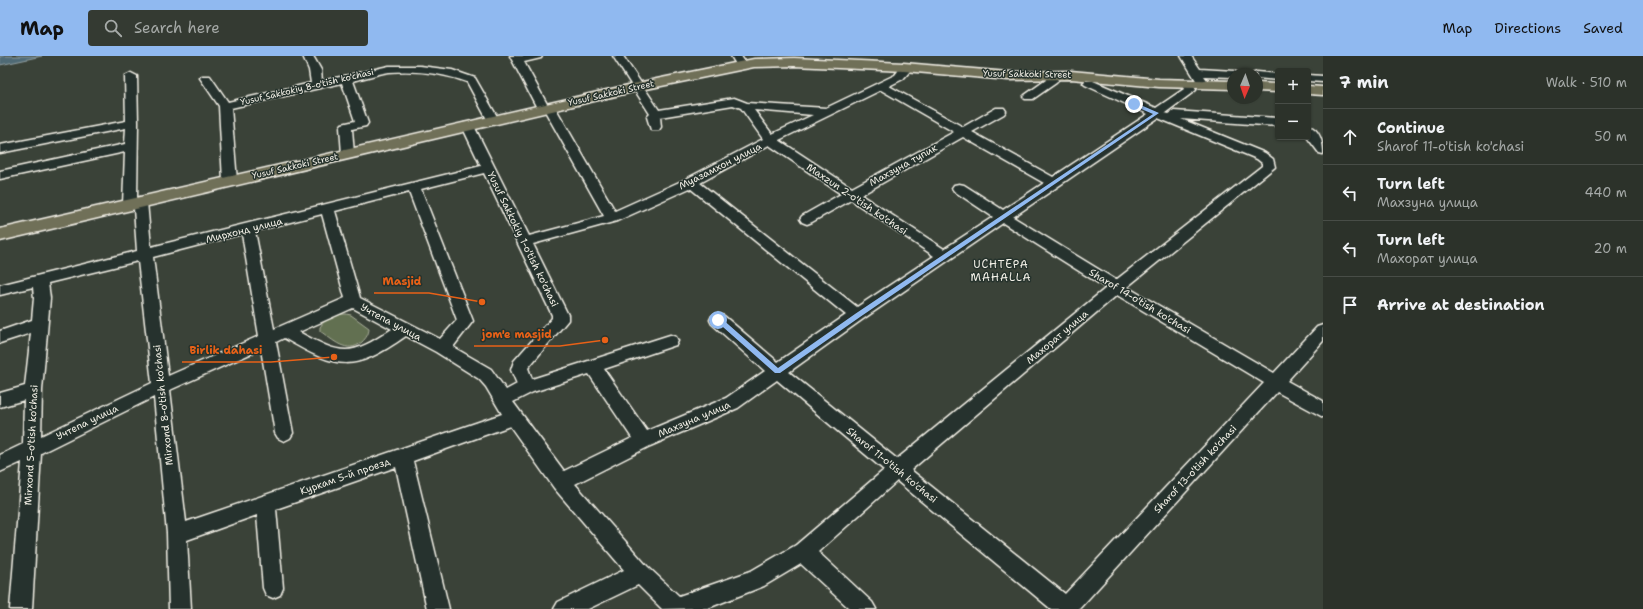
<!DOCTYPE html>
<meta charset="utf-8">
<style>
:root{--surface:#2c322a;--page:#343a32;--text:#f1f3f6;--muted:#a6aaa8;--line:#484d47;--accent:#90b9f0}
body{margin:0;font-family:"Shantell Sans",sans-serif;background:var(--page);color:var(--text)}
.controls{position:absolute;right:12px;top:12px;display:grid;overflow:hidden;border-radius:4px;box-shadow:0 1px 3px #0004}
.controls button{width:36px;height:36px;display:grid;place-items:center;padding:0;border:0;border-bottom:1px solid var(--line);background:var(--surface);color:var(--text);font:20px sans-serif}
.compass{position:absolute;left:1227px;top:12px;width:36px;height:36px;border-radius:50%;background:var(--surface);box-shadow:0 1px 3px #0004;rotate:182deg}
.stop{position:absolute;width:12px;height:12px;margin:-9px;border:3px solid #90b9f0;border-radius:50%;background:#fff}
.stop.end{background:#90b9f0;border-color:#fff;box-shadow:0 1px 4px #0008}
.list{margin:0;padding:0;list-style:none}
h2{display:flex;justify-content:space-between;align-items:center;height:52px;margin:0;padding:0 16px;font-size:17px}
h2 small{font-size:13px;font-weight:400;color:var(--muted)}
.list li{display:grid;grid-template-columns:26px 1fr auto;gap:12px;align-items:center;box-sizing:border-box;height:56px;padding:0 16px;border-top:1px solid var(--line)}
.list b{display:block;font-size:15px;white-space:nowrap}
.list p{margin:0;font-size:13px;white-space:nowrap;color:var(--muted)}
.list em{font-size:13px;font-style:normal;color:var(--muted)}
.icon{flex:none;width:22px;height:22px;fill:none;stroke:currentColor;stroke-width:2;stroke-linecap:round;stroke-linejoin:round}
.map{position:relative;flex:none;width:1323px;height:553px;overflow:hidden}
header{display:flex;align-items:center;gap:24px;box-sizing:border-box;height:56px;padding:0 20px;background:var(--accent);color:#111}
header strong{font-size:19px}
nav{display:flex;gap:22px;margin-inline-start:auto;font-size:14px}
.search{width:280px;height:36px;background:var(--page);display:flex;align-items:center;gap:10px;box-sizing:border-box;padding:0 14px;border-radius:4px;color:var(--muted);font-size:15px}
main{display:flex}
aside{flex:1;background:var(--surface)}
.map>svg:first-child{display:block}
.green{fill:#627051;stroke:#abb09c}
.water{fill:#506a75;stroke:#92a0a3}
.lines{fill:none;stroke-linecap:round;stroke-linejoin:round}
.minor-casing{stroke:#f4f1e8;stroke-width:3}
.major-casing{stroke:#f4f1e8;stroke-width:3}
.minor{fill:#26332d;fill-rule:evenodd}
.major{fill:#706f59;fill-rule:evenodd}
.route{fill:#90b9f0}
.labels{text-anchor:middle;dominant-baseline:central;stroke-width:3;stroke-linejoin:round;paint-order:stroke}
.far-street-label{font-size:9px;fill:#f4f1e8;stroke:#26332d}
.street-label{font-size:10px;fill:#f4f1e8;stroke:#26332d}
.neighbourhood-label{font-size:11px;letter-spacing:1px;fill:#f4f1e8;stroke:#26332d}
.leader{fill:none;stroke:#e96117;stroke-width:1.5}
.callout-dot{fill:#e96117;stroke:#26332d;stroke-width:1.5}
.callout-label{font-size:11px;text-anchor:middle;font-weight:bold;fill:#e96117;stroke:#26332d;stroke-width:3;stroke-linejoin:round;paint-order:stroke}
</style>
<header>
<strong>Map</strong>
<div class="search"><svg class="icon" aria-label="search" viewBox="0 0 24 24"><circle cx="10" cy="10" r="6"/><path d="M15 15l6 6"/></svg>Search here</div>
<nav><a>Map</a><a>Directions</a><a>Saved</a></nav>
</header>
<main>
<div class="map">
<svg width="1323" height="553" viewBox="0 0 1323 553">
<rect width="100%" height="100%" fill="#3a4238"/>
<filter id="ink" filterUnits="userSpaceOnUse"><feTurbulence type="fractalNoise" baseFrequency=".025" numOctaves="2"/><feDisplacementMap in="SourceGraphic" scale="8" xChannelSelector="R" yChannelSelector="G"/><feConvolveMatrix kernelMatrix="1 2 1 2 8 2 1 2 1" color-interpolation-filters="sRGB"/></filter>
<g filter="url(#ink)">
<path class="green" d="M346,258l5,1 18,13c0,6 -3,10 -7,14 -15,13 -29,-2 -42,-11v-4c6,-9 15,-13 26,-13z"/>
<polygon class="water" points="0,0 42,0 0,9"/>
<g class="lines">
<defs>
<g id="minor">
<path d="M303,0h10l8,14 1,11 67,-15h31l32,4 23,8 24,42 -2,3h-8l-22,-41c-24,-9 -53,-12 -78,-10 -12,2 -24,6 -36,9l15,42 -2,3 -14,3 2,25 -2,3h-8l-2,-3 -2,-27 2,-3 13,-3 -13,-38 -111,25 6,73 -2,3h-10l-2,-3 -4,-75 -19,-28 2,-2h8l18,26 83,-19 -2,-13z"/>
<path d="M510,0h32l-1,2 -17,4 23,42 6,1 2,2 60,104 71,-32 77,-40 -22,-31 -8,-3 -73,12 1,10 -2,3h-8l-4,-13 3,-3 -37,-58h10l36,54 75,-12 13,5 79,5 69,-33 3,-4 2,-6h8l2,6 -7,8 -14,7 74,41 33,-19h8l2,3 -2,3 -32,18 81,45 95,-63 -63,-29 -2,-2 2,-2h8l63,27 28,-19 -3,-5 2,-2h8l5,8 -31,23 4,1 5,-3 104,7v8l-97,-7 84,34 8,6 2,8 -148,120 147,86 43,-46 6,-2v16l-36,40 36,20v16l-46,-25 -198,217h-28l-154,-128 -79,71 54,50 4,7h-26l-49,-45 -37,22 -56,22 -46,1 -24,-24 -50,24h-34l4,-7 66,-32 -70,-82 -44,-62 -97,35 36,148h-22l-31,-142 -120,42 7,79 -3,7 -7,3 -7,-3 -3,-7 -6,-73 -70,25 4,69h-22l-2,-76 -13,-136 -113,56 -9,156h-22l12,-147 -22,10v-17l23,-11 1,-44 -24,7v-14l25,-7 6,-53 -31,10v-12l32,-11 2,-22 -1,-11 -33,8v-10l137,-34 -3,-43h-9l-2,-3 2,-53 -125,27v-8l125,-27 1,-16 -126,25v-8l126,-24 -1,-45 6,-3 6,3 1,47 -1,75 8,1 2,3 4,45 330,-81 -19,-40 2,-3h8l2,3 55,110 75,-20 -59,-105 -6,-1 -2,-2zM881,34l73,42 -102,56 -73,-48zM754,54l59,5 -41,19zM1158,62l99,41 5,4v3l-146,114 -103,-63zM963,81l81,46 -41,27 -39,-25 -5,-1 -5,1 -2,3 2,3 39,26 -49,32 -83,-54zM769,89l72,49 -39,22 -2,3 2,3 5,2 5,-2 39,-22 83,56 -77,51 -157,-124zM484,117l68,142v3l-38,43 -3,9 6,14 -11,6 -15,-21 -38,-22 20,-26 -52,-132zM690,132l156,127 -68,47 -54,-46 -6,-2 -6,2 -2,4 2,4 53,47 -39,27 -79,33 -43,-62 72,-24 2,-4 -2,-4 -6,-2 -138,44 -4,-11 40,-48v-5l-35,-71 84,-23zM409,136l48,128 -17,19 -80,-41 -25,-87zM322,158l23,84 -71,31 -19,-98zM1003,167l103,65 -209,171 -108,-87 74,-53zM242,178l17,102 -91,40 -15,-119zM138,205l14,122 -111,53 1,-46 8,-92 -2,-15zM1117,239l147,88 -199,211 -154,-124zM353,252l39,21c-42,28 -49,27 -93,3zM406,280l30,16 43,27 7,8 16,27 -316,108 -16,-132 91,-41 14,84 3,5 6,3 6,-3 3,-5 -17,-91 8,-4c55,32 69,35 122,-2zM589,318l43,64 -68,33 -51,-69 20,-10zM777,324l107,90 -88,75 -45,26 -72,25 -32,-30 -72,-82 75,-38 88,-38z"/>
<polygon points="731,0 741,0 746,8 741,11 737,10"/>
<polygon points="1181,0 1191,0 1200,13 1234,15 1240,18 1233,18 1233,21 1204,20 1207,24 1205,26 1197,26"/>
<polygon points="1050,15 1056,18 1058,25 1056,27 1033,43 1025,43 1023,41 1025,39 1046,24 1044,18"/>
<polygon points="1257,16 1278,18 1278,24 1257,22 1257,18 1252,18"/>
<polygon points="1308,19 1323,20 1323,26 1308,25"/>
<path d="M1308,70c12,3 15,17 15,28l-4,-1 -12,-16z"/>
</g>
<g id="major">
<polygon points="794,2 904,7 1008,16 1071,15 1159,23 1233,25 1233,33 1159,31 1071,23 1008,24 904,15 794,10 754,11 637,35 0,185 0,173 637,27 754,3"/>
<polygon points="1257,27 1278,28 1278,36 1257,35"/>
<polygon points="1308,30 1323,31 1323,39 1308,38"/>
</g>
</defs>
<use href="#minor" class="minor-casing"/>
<use href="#major" class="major-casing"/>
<use href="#minor" class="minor"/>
<use href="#major" class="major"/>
</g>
</g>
<polygon class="route" points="1132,47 1136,47 1159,57 860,261 780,317 775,317 715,264 718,261 721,262 778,312 855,258 1153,58 1132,49"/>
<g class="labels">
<g class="far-street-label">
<text transform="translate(1027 18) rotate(1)">Yusuf Sakkoki Street</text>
<text transform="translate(307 31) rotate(-13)">Yusuf Sakkokiy 8-o'tish ko'chasi</text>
<text transform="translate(611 37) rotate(-13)">Yusuf Sakkoki Street</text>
<text transform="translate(295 110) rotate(-13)">Yusuf Sakkoki Street</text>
</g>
<g class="street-label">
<text transform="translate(903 109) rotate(-29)">Махзуна тупик</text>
<text transform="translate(720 110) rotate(-27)">Муазамхон улица</text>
<text transform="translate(857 143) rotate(34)">Maxzun 2-o'tish ko'chasi</text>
<text transform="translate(244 174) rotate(-14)">Мирхонд улица</text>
<text transform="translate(523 183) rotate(64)">Yusuf Sakkokiy 1-o'tish ko'chasi</text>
<text transform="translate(1140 245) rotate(31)">Sharof 14-o'tish ko'chasi</text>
<text transform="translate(391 266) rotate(28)">Учтепа улица</text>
<text transform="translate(1057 281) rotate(-40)">Махорат улица</text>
<text transform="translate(163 349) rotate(-96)">Mirxond 8-o'tish ko'chasi</text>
<text transform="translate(694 363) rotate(-23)">Махзуна улица</text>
<text transform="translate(87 366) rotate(-26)">Учтепа улица</text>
<text transform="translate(31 389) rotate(-87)">Mirxond 5-o'tish ko'chasi</text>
<text transform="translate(892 409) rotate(39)">Sharof 11-o'tish ko'chasi</text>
<text transform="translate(1195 413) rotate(-47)">Sharof 13-o'tish ko'chasi</text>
<text transform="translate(345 420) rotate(-19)">Куркам 5-й проезд</text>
</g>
<g class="neighbourhood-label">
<text x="1001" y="208">UCHTEPA<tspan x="1001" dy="13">MAHALLA</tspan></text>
</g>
</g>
<path class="leader" d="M482 246L429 237H374M605 284L560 290H474M334 301L271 306H182"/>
<g class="callout-dot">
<circle cx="482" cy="246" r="4"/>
<circle cx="605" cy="284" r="4"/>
<circle cx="334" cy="301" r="4"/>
</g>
<g class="callout-label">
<text x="402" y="229">Masjid</text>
<text x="517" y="282">jom'e masjid</text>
<text x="226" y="298">Birlik dahasi</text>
</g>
</svg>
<div class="controls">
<button>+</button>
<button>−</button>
</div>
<svg class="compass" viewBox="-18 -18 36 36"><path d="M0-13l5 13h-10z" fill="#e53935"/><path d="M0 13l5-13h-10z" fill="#a6aaa8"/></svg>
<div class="stop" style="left:718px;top:264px"></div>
<div class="stop end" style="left:1134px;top:48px"></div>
</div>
<aside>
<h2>7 min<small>Walk · 510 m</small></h2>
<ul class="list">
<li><svg class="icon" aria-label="ahead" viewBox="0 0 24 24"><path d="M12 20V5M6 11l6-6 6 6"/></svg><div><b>Continue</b><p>Sharof 11-o'tish ko'chasi</p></div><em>50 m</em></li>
<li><svg class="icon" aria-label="left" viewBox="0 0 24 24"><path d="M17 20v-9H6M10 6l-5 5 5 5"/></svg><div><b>Turn left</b><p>Махзуна улица</p></div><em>440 m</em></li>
<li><svg class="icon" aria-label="left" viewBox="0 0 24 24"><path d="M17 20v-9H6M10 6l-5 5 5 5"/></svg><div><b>Turn left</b><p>Махорат улица</p></div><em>20 m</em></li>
<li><svg class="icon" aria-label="arrive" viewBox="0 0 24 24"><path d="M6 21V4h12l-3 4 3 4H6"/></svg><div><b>Arrive at destination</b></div></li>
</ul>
</aside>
</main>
